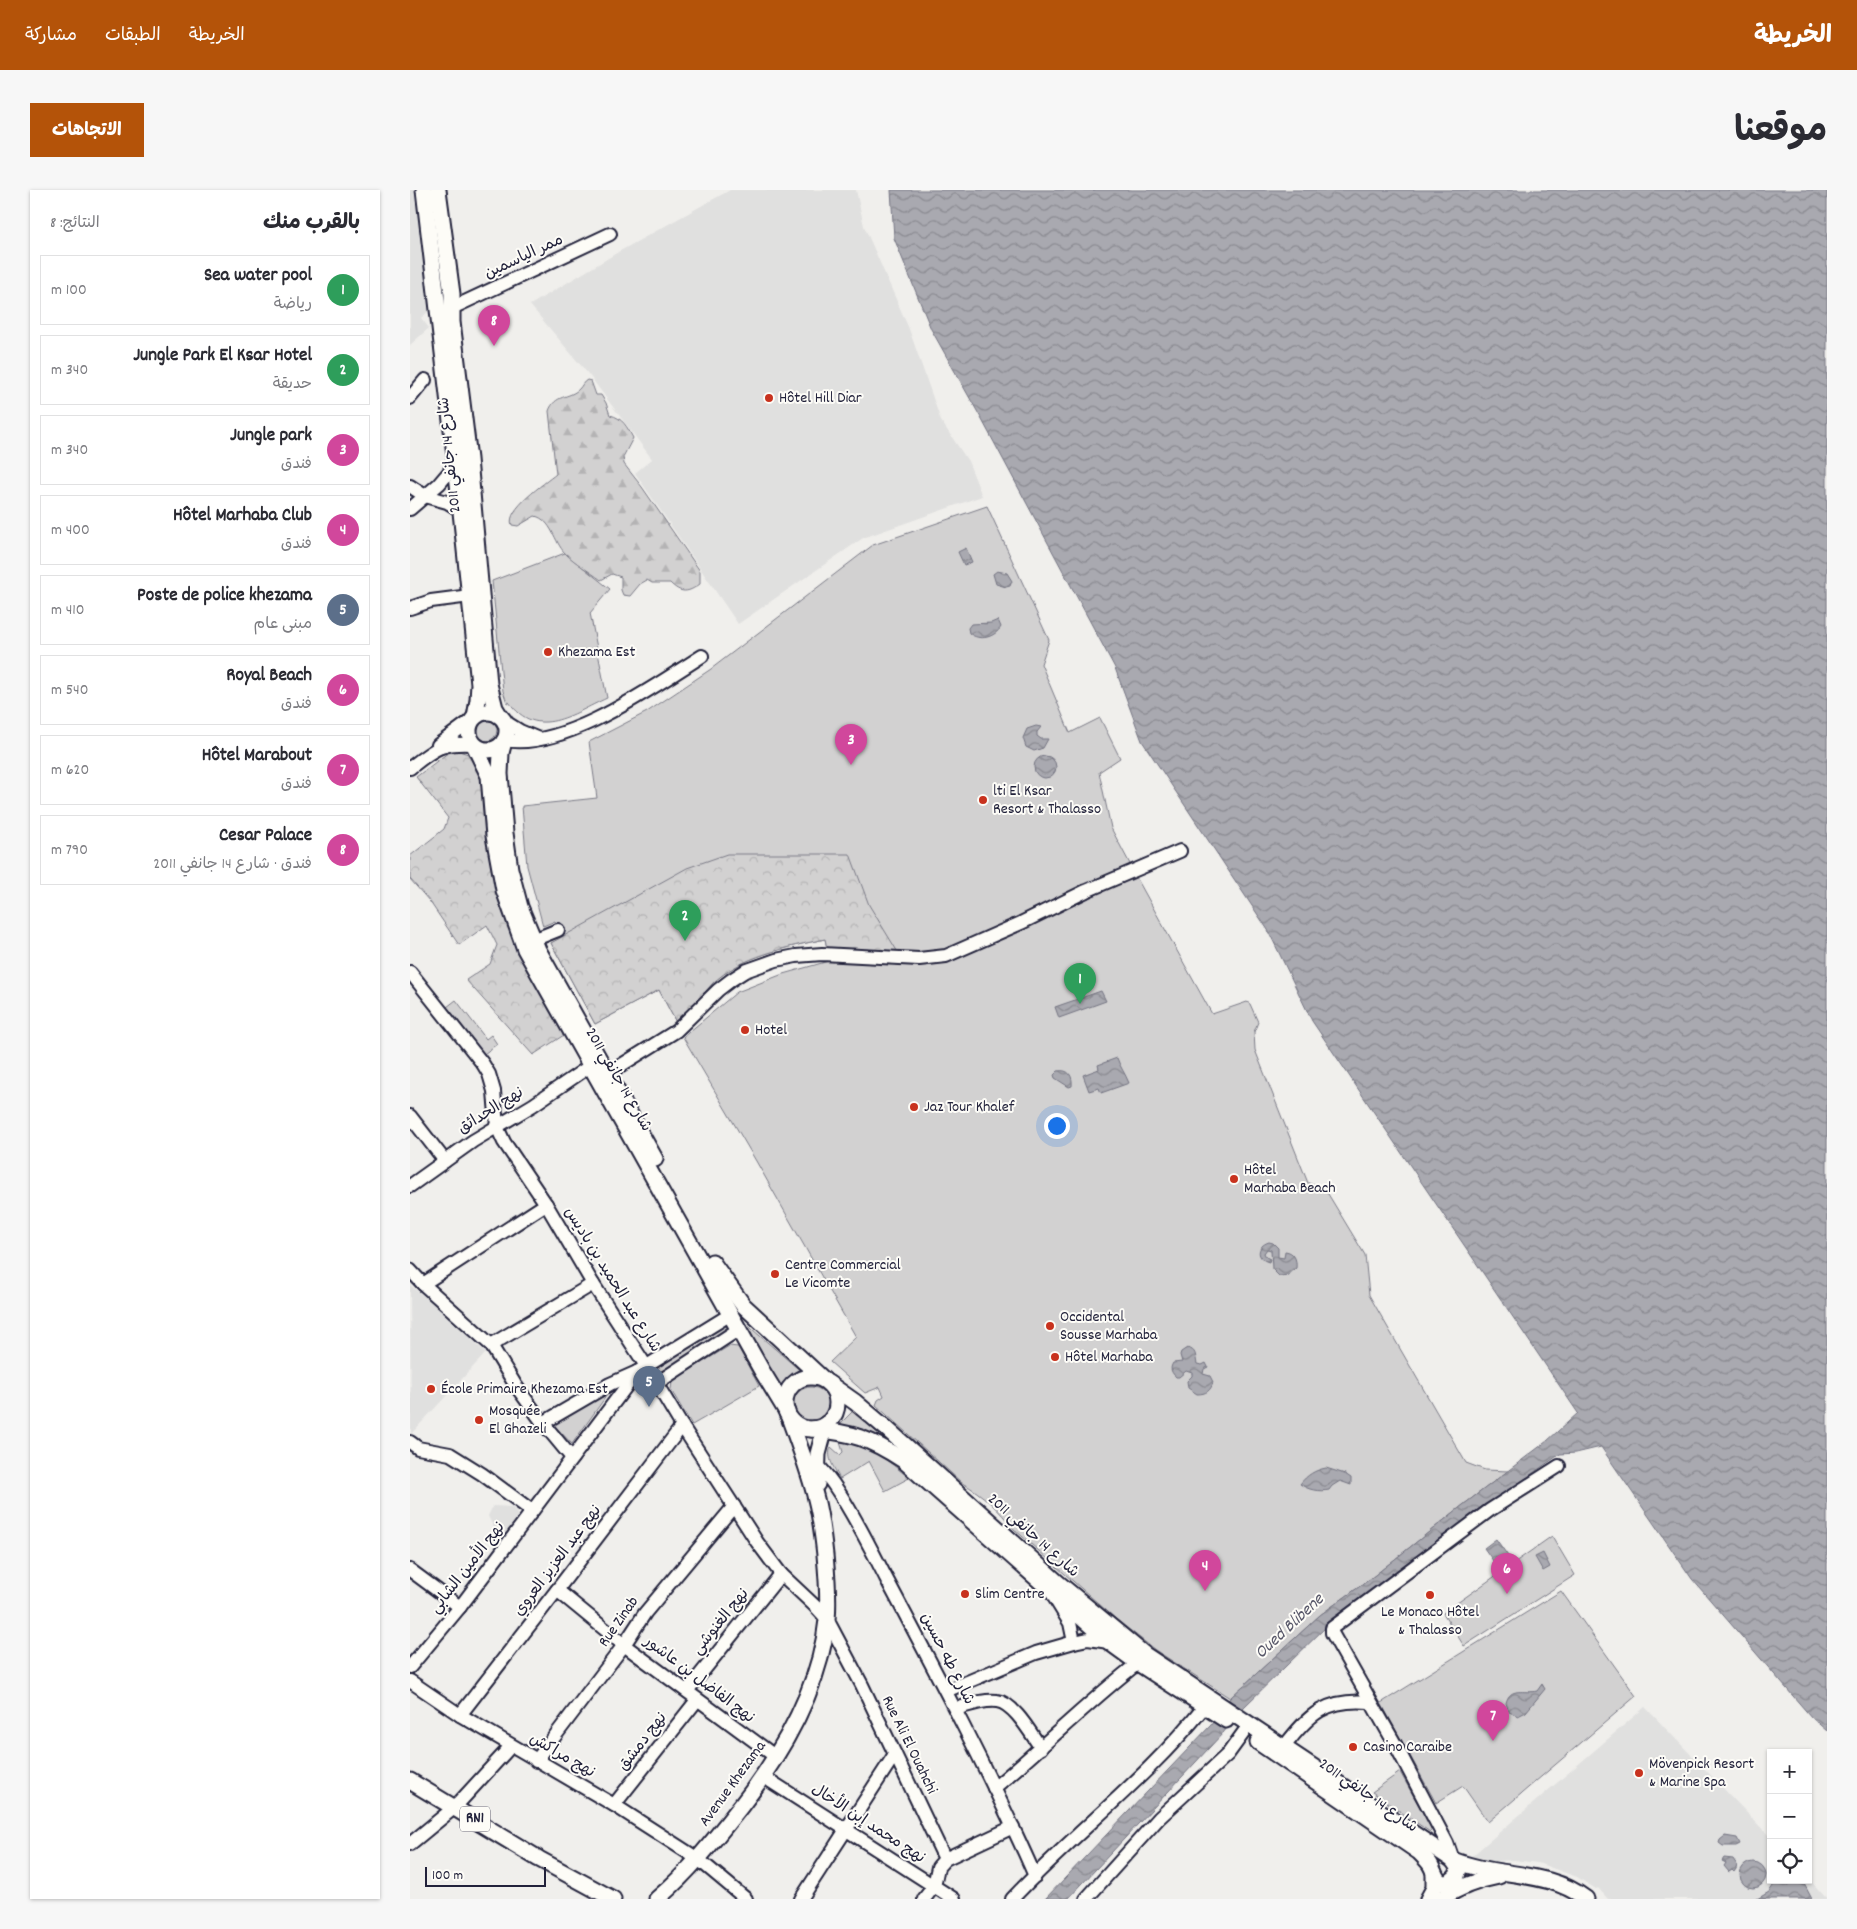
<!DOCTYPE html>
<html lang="ar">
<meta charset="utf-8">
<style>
:root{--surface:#fff;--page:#f7f7f7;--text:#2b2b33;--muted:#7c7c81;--line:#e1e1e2;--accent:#b45309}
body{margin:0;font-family:Dekko,"Playpen Sans Arabic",sans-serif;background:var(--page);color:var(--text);direction:rtl}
.controls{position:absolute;right:15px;bottom:15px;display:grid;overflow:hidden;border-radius:0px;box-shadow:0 1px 4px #0004}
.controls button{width:45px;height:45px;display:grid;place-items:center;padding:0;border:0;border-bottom:1px solid var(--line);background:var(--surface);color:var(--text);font:25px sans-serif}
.scale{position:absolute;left:15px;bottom:12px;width:121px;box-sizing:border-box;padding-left:5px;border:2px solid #22223b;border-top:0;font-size:14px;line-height:18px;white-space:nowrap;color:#22223b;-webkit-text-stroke:4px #fdfcf7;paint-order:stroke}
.you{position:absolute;left:646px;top:935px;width:18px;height:18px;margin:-12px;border:4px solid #fff;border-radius:50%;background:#1a73e8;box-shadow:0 0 0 8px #1a73e833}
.badge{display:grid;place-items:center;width:32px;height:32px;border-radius:50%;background:var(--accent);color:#fff;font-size:16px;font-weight:700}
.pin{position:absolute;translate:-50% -41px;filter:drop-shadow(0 1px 2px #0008)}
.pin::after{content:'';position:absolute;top:26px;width:18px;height:15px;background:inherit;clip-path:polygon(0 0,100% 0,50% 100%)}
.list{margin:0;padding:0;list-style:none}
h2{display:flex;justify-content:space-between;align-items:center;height:65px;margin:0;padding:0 20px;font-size:21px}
h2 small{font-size:16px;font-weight:400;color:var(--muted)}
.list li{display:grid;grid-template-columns:32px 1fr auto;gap:15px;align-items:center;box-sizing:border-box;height:70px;margin:0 10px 10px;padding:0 10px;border:1px solid var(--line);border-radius:0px}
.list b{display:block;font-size:19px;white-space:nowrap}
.list p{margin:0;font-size:16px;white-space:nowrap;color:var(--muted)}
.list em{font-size:16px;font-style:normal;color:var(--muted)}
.icon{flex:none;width:28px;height:28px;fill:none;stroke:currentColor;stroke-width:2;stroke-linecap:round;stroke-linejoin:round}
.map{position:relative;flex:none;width:1417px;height:1709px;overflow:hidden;direction:ltr;border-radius:0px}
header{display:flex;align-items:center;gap:30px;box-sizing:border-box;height:70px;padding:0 25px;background:var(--accent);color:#fff}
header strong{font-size:24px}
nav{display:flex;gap:28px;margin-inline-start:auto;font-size:18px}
.intro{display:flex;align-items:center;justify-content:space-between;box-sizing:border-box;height:120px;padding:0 30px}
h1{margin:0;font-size:35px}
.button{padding:12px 22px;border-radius:0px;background:var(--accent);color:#fff;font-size:18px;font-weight:700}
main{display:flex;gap:30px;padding:0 30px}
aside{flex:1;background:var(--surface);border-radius:0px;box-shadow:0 1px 4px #0004}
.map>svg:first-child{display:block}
.built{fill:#e0e0df}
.green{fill:#d2d1d1;stroke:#7a7a86}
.forest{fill:url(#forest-firs);stroke:#7a7a86}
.park{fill:url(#park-crowns);stroke:#7a7a86}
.water{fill:url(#water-waves);stroke:#737381}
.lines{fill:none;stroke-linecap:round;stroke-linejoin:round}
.minor-casing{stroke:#22223b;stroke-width:16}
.major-casing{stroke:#22223b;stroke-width:19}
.minor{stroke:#fdfcf7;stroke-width:12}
.major{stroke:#fdfcf7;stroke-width:15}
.poi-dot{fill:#c8321e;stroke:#fdfcf7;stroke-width:2}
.labels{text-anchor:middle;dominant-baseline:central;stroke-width:4;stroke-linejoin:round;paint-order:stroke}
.shield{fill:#fdfcf7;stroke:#646373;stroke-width:1}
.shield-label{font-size:15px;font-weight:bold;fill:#22223b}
.street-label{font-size:16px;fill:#22223b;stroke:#fdfcf7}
.poi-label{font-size:16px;fill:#22223b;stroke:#fdfcf7;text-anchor:start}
.water-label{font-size:18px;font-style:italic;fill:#58586a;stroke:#fdfcf7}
</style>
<header>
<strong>الخريطة</strong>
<nav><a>الخريطة</a><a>الطبقات</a><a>مشاركة</a></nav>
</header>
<div class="intro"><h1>موقعنا</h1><a class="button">الاتجاهات</a></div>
<main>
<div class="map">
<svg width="1417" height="1709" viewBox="0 0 1417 1709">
<defs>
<pattern id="forest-firs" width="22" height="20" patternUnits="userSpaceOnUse" patternTransform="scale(1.25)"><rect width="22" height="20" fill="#d2d1d1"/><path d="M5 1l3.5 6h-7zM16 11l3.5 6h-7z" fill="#b4b3b4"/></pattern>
<pattern id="park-crowns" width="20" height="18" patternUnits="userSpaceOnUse" patternTransform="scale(1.25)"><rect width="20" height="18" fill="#d2d1d1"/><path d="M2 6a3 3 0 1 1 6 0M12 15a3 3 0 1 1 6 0" fill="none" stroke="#b4b3b4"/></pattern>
<pattern id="water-waves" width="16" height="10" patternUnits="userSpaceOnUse" patternTransform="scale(1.25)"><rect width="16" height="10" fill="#a9a9b0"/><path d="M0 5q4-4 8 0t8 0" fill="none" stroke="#898990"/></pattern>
</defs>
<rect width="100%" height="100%" fill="#f0efec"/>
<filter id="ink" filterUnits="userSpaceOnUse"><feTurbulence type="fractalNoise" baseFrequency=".02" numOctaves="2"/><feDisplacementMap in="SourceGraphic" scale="10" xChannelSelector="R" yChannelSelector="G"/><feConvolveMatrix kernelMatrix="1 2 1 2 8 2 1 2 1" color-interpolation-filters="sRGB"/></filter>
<g filter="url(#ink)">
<g class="built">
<polygon points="0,0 5,0 20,120 11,128 19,138 0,155"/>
<polygon points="320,0 446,0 454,36 499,139 531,231 558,271 572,306 453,348 328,434 225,283 242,269 179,185 120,115 210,61"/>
<polygon points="0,1095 28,1118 76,1163 1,1244"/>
<polygon points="83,1316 102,1317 109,1326 109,1333 99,1346 88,1346 78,1326"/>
<polygon points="1235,1517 1361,1648 1361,1690 1398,1690 1398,1688 1417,1709 1198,1709 1188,1698 1186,1699 1167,1687 1128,1673 1104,1670 1072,1672 1064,1669 1062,1666"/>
</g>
<g class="green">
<path d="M577,316l62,134 -8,24 29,69 30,-15 20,40 -21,14 12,56 20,38 -187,86 -26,3 -90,-2 -3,-14c-37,8 -85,17 -113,45 -12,13 -22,28 -34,42l-19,-36 -64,34 -44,-81 12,-5 -8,-17 -12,5 -16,-60 -5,-60 75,-8 -8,-56 58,-30 64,-43 162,-124z"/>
<path d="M155,363l45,36 -20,24 17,85c-35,16 -70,43 -98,4l-2,1 -4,-12 -11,-110z"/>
<circle cx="76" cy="540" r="11"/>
<path d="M725,685l77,139 35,-12 3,2 8,18 -4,10 1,18 53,133 17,6 40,66 4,40 97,168 19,7 23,1 -45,34 -93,74 -50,36 -90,83 -75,-48 -39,-31 -102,-90c-15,-19 -31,-35 -52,-46l-86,-78 2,-5 6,-4 -4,-9 -15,6 -35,-31 26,-25 -100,-176 -73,-124 54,-45 46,-18 46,-13 91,2 27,-4 127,-55z"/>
<polygon points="46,810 76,849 81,845 87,854 74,864 37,817"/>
<polygon points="317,1132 321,1139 251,1183 246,1176"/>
<polygon points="335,1133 394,1184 381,1190 372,1200"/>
<polygon points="319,1156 328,1157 349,1196 282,1235 261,1200 262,1191"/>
<circle cx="401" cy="1215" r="18"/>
<polygon points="202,1198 162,1254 144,1235"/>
<polygon points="443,1221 471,1246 470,1247 453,1240 430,1234"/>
<path d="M430,1252c26,1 49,19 69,36l-24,13 -16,-30 -29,18c-5,-10 -14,-21 -9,-32l9,8 3,-3z"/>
<polygon points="1142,1346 1165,1385 1054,1456 1033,1423"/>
<polygon points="1151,1401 1226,1506 1078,1632 1053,1596 1026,1613 971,1513"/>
<polygon points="990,1582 1022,1639 1020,1642 962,1602"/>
</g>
<path class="forest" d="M177,190l4,1 5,14h5l5,8 4,12c13,3 17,12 23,23l-10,19 1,7 18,23 58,84v13c-12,9 -19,10 -30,-1h-18l-5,-3 -7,4 -10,12 -7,-1 -2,-5v-13l-9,-3 -11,6c-12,-9 -26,-17 -36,-27 -11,-11 -13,-33 -30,-37l-17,10 -6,-1c-7,-15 33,-42 44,-51l-7,-63c6,-17 20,-12 30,-22 3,-3 4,-7 8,-9z"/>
<g class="park">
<polygon points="43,559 61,565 76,587 111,760 154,845 123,865 56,790 80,774 87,755 77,735 49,755 20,712 0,689 0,666 34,639 38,628 6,587"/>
<path d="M317,664h123l19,51 30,49 -71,-1 -3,-14c-37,8 -85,17 -113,45 -12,13 -22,28 -34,42l-19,-36 -64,34 -44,-81 136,-75z"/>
</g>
<g class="water">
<polygon points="481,0 1417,0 1417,1541 1402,1528 1282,1389 1191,1257 1166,1263 1150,1264 1055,1331 919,1434 834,1517 813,1543 658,1709 635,1709 801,1535 820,1508 910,1425 960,1389 1053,1315 1137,1251 1168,1223 902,831 858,740 732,551 705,478 571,228 521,139 484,48"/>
<polygon points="556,358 562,372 554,375 548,362"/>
<polygon points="587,381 597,383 602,391 600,396 596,397 586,394 583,384"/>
<path d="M588,430l3,7c-6,10 -21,15 -32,6l-1,-5 3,-4 20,-1z"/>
<polygon points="626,536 631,537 627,542 627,546 631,549 638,549 633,558 624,561 616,557 613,548 617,539"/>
<circle cx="635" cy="577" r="11"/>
<polygon points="691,801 696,811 649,828 645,817"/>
<path d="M707,868c3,9 8,15 12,25l-28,10 -2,-5 -10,3 -6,-16 16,-6 -1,-4z"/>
<path d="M648,881c11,-2 15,5 14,15l-3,1 -14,-9 -1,-3z"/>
<path d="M859,1052l4,1 5,5v9l6,1 1,-7c9,1 12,8 11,17l-7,7 -10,1 -7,-7 -1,-19 -4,-1 -3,4 2,4 4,2 -1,3c-13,-3 -13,-16 0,-20z"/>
<path d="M777,1158c10,2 8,8 10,16l5,1 4,-2 2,4 -4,2 -1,5 7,2 3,6c-2,9 -7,12 -16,12l-9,-6 -1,-7 5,-5v-3l-6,-2 -7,6h-3c-4,-4 -7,-8 -3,-14l9,-1 -2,-7 1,-3z"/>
<path d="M916,1278l19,6 6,4v7l-11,-4 -8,5 -3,4c-10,2 -21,0 -29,-6 7,-9 15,-14 26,-16z"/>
<polygon points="1086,1349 1098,1366 1086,1375 1074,1358"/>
<polygon points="1133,1363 1140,1377 1133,1381 1125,1367"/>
<path d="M1132,1494l3,5 -19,23 -8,4 -9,-4 -3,-9c4,-17 18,-9 31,-12z"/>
<polygon points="1315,1646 1327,1648 1330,1654 1326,1656 1313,1656 1309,1653 1310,1650"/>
<polygon points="1314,1668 1323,1669 1327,1675 1326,1679 1324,1682 1322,1680 1319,1682 1314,1676 1316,1673 1312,1671"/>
<circle cx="1343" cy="1685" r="13"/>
<polygon points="1367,1690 1392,1690 1402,1709 1347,1709 1359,1702"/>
</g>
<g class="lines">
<defs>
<g id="minor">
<polyline points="42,118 200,44"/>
<polyline points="0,208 15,190"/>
<polyline points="0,296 15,306 37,312 50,320"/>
<polyline points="0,319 29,294 46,274"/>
<polyline points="0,418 21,411 60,406"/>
<polyline points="94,531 110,541 129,549"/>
<path d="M95,550c59,11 148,-53 197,-84"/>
<polyline points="28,555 63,529"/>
<path d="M0,578c24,-19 31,-26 63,-24"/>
<polyline points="123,750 148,740"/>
<polyline points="0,782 73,874 79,884 84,901 87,937 94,952 136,1014 183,1094 236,1176 272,1236 347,1352 371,1384 405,1416 417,1429 452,1495 535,1669 528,1677 524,1696 514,1709"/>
<polyline points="197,884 266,841 308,800 321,790 335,781 366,770 386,766 412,764 509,769 536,766 611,733 676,701 770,661"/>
<polyline points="0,926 35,971"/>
<polyline points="0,996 63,951 123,915 180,876"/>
<polyline points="0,1080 13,1094 81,1155 106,1196 133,1233 162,1268"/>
<polyline points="13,1094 136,1014"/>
<polyline points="81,1155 183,1094"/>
<polyline points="247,1193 329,1139"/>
<polyline points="133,1233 200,1194 227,1182 321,1124"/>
<polyline points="0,1252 8,1258 40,1264 72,1284 122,1321"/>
<path d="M404,1273c21,12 59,90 72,115 52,98 104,196 149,298"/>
<polyline points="0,1380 50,1417"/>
<polyline points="147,1400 214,1455 366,1567"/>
<polyline points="644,1407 660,1433 664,1452"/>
<polyline points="0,1477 50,1417 227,1182"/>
<polyline points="0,1491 50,1525 204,1615 288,1669 336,1709"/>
<polyline points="277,1501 371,1384"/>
<polyline points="536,1501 626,1463 664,1452 678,1449 699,1452"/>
<path d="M545,1519c12,-3 28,-10 42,-8 17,2 34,33 44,47"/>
<polyline points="50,1525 147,1400 272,1236"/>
<path d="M874,1557c25,-33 42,-49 86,-45"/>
<polyline points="126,1571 214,1455 235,1423 324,1316"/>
<polyline points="354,1587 544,1709"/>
<path d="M584,1598c49,-41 94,-86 144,-125"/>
<polyline points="204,1615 287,1510"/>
<polyline points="0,1654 45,1617 101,1556"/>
<polyline points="535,1669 603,1637"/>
<polyline points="1043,1670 1037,1653 985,1554 922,1443 922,1438 1080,1320 1149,1276"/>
<polyline points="391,1709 485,1564"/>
<path d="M602,1709c62,-66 136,-121 192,-192"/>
<polyline points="676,1709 749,1628 818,1564 834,1542"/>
</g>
<g id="major">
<polyline points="14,0 46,274 69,494 68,510 65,527"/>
<polyline points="28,0 42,104 42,132 59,269 79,494 85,518 90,526"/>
<circle cx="78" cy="541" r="19"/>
<polyline points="94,551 91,563 90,584 95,643 100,679 110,717 128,760 245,969"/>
<polyline points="64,555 79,586 84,646 94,700 115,759 352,1181 377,1222"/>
<polyline points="302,1072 333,1115 414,1190"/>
<circle cx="401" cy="1213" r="26"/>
<path d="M418,1193l27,19 32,27 170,153 88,73 308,205c43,18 95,9 133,39"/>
<path d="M402,1239c39,3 59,10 91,31l206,182 29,21 88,57"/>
<polyline points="407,1294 408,1264 416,1234"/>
<path d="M848,1552l161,110c4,4 8,8 11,12 6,10 5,20 19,19l8,-7 2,-7 -6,-9"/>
<polyline points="0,1591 129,1669 203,1709"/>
<path d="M247,1709c32,-27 58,-60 84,-93 41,-53 79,-117 86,-186 2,-21 0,-44 -2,-65 -2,-18 -4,-37 -9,-56 -7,-28 -17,-55 -27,-82"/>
<polyline points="1018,1709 1024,1698 1024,1683"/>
<path d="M1031,1709c18,-12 37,-19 58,-23"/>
</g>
</defs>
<use href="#minor" class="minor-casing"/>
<use href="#major" class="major-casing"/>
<use href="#minor" class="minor"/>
<use href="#major" class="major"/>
</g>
</g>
<g class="poi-dot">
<circle cx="359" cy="208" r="5"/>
<circle cx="138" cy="462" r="5"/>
<circle cx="573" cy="610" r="5"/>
<circle cx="335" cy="840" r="5"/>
<circle cx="504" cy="917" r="5"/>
<circle cx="824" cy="989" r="5"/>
<circle cx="365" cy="1084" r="5"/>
<circle cx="640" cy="1136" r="5"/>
<circle cx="645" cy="1167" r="5"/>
<circle cx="21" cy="1199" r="5"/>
<circle cx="69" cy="1230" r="5"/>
<circle cx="555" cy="1404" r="5"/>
<circle cx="1020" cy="1405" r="5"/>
<circle cx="943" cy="1557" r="5"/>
<circle cx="1229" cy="1583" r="5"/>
</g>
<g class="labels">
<rect class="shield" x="50" y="1616.5" width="30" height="25" rx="4"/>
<g class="shield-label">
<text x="65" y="1629">RN1</text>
</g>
<g class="street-label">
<text transform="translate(114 67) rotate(-25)">ممر الياسمين</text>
<text transform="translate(40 265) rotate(-96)">شارع 14 جانفي 2011</text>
<text transform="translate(208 890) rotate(60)">شارع 14 جانفي 2011</text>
<text transform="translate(81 921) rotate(-32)">نهج الحدائق</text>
<text transform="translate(202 1090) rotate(58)">شارع عبد الحميد بن باديس</text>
<text transform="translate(623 1346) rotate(42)">شارع 14 جانفي 2011</text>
<text transform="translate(148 1371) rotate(-53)">نهج عبد العزيز العروي</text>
<text transform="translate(58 1378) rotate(-52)">نهج الأمين الشابي</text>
<text transform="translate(209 1432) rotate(-55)">Rue Zinab</text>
<text transform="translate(311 1432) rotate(-51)">نهج الغنوشي</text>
<text transform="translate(537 1469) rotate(63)">شارع طه حسين</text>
<text transform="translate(289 1490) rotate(37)">نهج الفاضل بن عاشور</text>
<text transform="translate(233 1552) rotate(-52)">نهج دمشق</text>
<text transform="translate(499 1555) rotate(64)">Rue Ali El Ouahchi</text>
<text transform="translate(152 1566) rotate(30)">نهج مراكش</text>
<text transform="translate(323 1594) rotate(-54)">Avenue Khezama</text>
<text transform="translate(958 1606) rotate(35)">شارع 14 جانفي 2011</text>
<text transform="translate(458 1634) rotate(33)">نهج محمد إبن الأخال</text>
</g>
<g class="poi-label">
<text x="369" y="208">Hôtel Hill Diar</text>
<text x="148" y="462">Khezama Est</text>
<text x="583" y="601">lti El Ksar<tspan x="583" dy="18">Resort &amp; Thalasso</tspan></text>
<text x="345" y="840">Hotel</text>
<text x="514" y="917">Jaz Tour Khalef</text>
<text x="834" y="980">Hôtel<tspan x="834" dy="18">Marhaba Beach</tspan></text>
<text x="375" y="1075">Centre Commercial<tspan x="375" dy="18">Le Vicomte</tspan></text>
<text x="650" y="1127">Occidental<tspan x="650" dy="18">Sousse Marhaba</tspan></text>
<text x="655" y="1167">Hôtel Marhaba</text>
<text x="31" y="1199">École Primaire Khezama Est</text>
<text x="79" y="1221">Mosquée<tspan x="79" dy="18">El Ghazeli</tspan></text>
<text x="565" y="1404">Slim Centre</text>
<text x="1020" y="1422" text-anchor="middle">Le Monaco Hôtel<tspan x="1020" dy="18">&amp; Thalasso</tspan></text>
<text x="953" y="1557">Casino Caraibe</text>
<text x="1239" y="1574">Mövenpick Resort<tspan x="1239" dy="18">&amp; Marine Spa</tspan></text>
</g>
<g class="water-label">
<text transform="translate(880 1437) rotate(-43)">Oued Blibene</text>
</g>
</g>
</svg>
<div class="controls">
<button>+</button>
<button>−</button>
<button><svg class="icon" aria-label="locate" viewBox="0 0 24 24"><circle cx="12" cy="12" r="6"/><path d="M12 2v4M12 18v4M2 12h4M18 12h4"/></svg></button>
</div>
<div class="scale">100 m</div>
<div class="you"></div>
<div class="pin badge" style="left:670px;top:814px;background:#2e9e5b">1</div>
<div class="pin badge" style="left:275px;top:751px;background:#2e9e5b">2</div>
<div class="pin badge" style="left:441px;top:575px;background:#d1479c">3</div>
<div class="pin badge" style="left:795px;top:1401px;background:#d1479c">4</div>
<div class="pin badge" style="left:239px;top:1217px;background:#5c6f8a">5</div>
<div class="pin badge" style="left:1097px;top:1404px;background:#d1479c">6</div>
<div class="pin badge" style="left:1083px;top:1551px;background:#d1479c">7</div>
<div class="pin badge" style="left:84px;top:156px;background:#d1479c">8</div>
</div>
<aside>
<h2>بالقرب منك<small>النتائج: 8</small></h2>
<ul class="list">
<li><span class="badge" style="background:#2e9e5b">1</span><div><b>Sea water pool</b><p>رياضة</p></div><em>100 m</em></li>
<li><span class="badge" style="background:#2e9e5b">2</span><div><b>Jungle Park El Ksar Hotel</b><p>حديقة</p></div><em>340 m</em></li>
<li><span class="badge" style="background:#d1479c">3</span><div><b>Jungle park</b><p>فندق</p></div><em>340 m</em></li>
<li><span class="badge" style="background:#d1479c">4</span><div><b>Hôtel Marhaba Club</b><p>فندق</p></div><em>400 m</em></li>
<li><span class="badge" style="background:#5c6f8a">5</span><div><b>Poste de police khezama</b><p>مبنى عام</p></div><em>410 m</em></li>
<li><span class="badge" style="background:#d1479c">6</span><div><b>Royal Beach</b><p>فندق</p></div><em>540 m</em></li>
<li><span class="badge" style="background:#d1479c">7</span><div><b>Hôtel Marabout</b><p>فندق</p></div><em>620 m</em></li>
<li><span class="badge" style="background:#d1479c">8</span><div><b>Cesar Palace</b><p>فندق · شارع 14 جانفي 2011</p></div><em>790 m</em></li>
</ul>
</aside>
</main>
